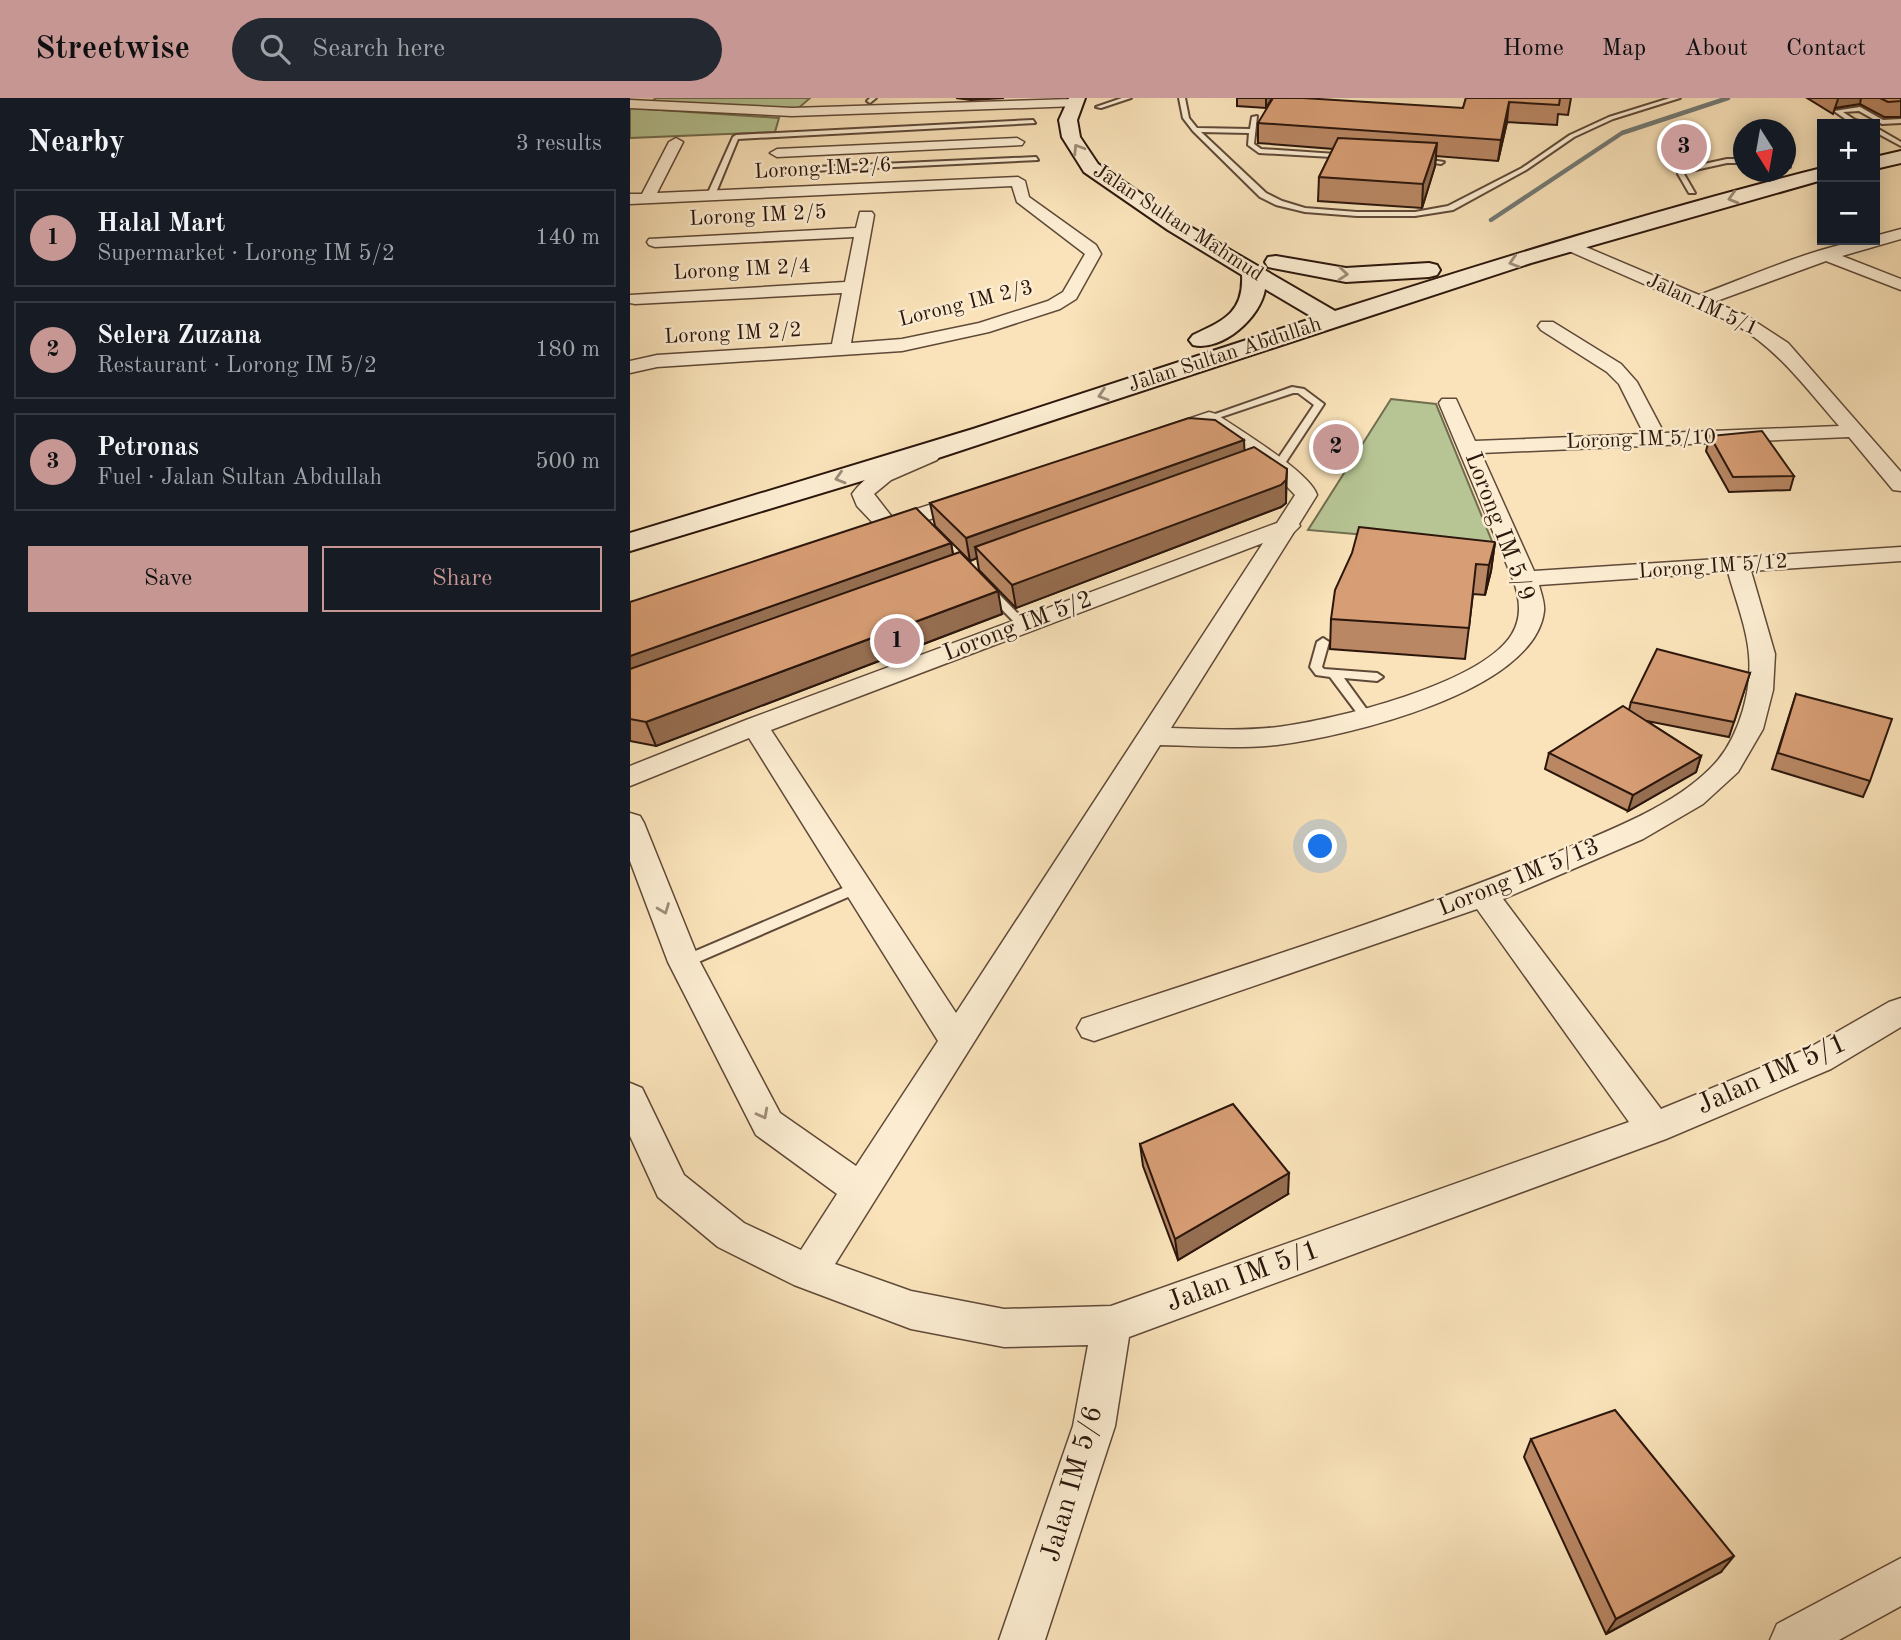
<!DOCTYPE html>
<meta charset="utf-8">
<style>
:root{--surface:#171b24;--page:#242831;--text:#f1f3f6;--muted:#9ea1a6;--line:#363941;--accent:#c59692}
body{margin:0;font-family:"Old Standard TT",serif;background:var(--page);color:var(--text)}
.controls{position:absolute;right:21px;top:21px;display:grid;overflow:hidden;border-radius:0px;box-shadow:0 4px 18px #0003}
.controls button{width:63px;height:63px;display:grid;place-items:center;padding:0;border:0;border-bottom:2px solid var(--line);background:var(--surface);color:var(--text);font:35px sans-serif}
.compass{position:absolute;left:1103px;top:21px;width:63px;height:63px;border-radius:50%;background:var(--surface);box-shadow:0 4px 18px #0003;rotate:169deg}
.you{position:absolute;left:691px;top:749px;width:24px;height:24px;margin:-18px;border:5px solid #fff;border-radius:50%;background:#1a73e8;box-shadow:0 0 0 10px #1a73e833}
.badge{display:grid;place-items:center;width:46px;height:46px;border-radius:50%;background:var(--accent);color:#111;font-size:23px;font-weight:700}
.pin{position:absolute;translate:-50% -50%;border:4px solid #fff;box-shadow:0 2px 7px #0006}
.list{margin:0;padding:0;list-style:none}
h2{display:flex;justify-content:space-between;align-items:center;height:91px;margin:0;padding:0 28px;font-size:30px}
h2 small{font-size:23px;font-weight:400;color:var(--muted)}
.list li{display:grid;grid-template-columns:46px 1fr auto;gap:21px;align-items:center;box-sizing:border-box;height:98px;margin:0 14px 14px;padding:0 14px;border:2px solid var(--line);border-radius:0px}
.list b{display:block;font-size:26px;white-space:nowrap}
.list p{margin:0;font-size:23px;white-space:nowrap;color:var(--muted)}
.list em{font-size:23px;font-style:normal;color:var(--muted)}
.actions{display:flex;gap:14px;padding:21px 28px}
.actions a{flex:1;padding:16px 0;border:2px solid var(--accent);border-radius:0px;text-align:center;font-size:24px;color:var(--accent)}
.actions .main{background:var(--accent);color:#111}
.icon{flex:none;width:38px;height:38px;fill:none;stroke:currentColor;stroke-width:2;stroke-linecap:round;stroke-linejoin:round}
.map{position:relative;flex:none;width:1271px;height:1542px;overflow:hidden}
header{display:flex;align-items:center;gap:42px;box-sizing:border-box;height:98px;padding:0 35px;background:var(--accent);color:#111}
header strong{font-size:33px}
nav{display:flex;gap:38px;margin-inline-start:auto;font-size:24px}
.search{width:490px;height:63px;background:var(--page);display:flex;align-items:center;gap:18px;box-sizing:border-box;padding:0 24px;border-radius:38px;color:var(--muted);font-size:26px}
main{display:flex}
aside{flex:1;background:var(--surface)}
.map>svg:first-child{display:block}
.green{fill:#b7c595;stroke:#716e50;stroke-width:2}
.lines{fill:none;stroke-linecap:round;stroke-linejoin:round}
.stream{stroke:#727974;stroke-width:4.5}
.service-casing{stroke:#5f4938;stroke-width:4}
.minor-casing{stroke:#5f4938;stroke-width:3}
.secondary-casing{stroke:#2b160c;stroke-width:4}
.service{fill:#fcedd2;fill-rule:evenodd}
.minor{fill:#fcedd2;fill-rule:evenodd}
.secondary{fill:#fcedd2;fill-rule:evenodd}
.wall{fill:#b98764;stroke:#2b160c;stroke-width:2}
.shaded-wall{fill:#966e51;stroke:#2b160c;stroke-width:2}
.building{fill:#d79d74;stroke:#2b160c;stroke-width:2}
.oneway{stroke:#9e8c79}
.labels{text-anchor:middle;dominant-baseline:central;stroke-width:5;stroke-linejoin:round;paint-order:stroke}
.far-street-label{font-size:21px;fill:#2b160c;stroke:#fcedd2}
.street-label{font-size:24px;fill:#2b160c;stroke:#fcedd2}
.near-street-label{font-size:28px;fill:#2b160c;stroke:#fcedd2}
</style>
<header>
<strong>Streetwise</strong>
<div class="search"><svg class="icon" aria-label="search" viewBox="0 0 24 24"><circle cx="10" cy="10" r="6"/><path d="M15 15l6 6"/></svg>Search here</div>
<nav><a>Home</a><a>Map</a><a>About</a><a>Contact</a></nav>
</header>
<main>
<aside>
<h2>Nearby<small>3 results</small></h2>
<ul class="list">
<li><span class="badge">1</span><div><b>Halal Mart</b><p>Supermarket · Lorong IM 5/2</p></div><em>140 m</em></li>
<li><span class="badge">2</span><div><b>Selera Zuzana</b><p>Restaurant · Lorong IM 5/2</p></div><em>180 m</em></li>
<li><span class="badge">3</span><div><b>Petronas</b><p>Fuel · Jalan Sultan Abdullah</p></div><em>500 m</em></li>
</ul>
<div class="actions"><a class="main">Save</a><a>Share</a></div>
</aside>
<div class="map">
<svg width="1271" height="1542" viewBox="0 0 1271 1542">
<rect width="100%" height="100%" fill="#fae3ba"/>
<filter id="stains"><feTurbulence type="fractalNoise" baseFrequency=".00286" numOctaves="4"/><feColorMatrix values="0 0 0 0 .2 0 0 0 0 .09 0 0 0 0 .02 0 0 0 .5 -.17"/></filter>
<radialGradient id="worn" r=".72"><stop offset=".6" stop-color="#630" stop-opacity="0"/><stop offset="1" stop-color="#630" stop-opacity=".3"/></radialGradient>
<g class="green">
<polygon points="26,0 180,0 163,15 20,5"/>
<polygon points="0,10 149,20 145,34 0,40"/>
<polygon points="761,301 806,306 864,448 678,432"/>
</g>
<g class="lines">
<polyline class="stream" points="861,122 992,35 1098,0"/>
<defs>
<g id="service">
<polygon points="240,0 246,0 240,5 237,3"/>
<polygon points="492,0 501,0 471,10 466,9"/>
<polygon points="549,0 555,0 559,20 567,30 620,31 622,19 627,18 624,46 631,51 721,57 719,60 629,55 618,47 619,35 571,34 636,95 652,103 675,110 727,114 785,114 818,108 892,70 940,37 979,19 1040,0 1050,0 983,21 944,39 896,72 823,112 785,118 727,118 675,114 646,107 630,99 563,33 553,20"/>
<polygon points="1230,9 1253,22 1271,21 1271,25 1252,26 1229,13 1213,14 1225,22 1240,26 1221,25 1204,13"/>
<polygon points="403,22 405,25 108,41 85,97 81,99 77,97 103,39 106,37"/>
<polygon points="1245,29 1271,44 1271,48 1245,34"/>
<polygon points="406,59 408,62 141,75 138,73 141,71"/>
<polygon points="788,60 814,64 811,66 786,63"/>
<polygon points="1097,61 1114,61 1114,65 1097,65 1056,74 1054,76 1065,95 1059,95 1048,76 1051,71"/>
<polygon points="1156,65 1160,67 1160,69 1156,69"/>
<polygon points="662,289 674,291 694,306 652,370 643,368 684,307 668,295 663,295 582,322 574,320"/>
<polygon points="357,487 361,488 397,525 397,529 389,529 353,492 351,490"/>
<polygon points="693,540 699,544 692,569 694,571 747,575 753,579 747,583 714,580 743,620 741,623 733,623 700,579 686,577 680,569 687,544"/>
<polygon points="227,784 232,785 234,789 232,793 59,868 49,868 47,864 49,860"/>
</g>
<g id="minor">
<polygon points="443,1 448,2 448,8 162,18 0,10 0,2 162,10"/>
<polygon points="46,40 53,44 27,95 388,79 395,83 399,99 466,147 471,156 446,201 430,211 359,234 272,253 27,269 0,275 0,263 27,257 202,246 212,195 5,206 0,205 0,197 215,184 224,139 25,149 19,147 17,144 19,141 226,130 230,114 242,114 244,117 221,245 272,241 349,225 418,203 433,194 455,156 387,104 382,88 0,106 0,96 12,96 39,44"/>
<polygon points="387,40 394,44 392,47 147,59 140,55 147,51"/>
<path d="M1271,131v10l-59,17 59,23v11l-75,-29 -112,41 31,13 43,28 113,129v19l-8,-1 -44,-53 -368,16 53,118 367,-24v14l-150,10 24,83 -2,36 -10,39 -25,43 -35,32 -60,35 -140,60 158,210 146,-60 82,-47 12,-4v29l-70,42 -165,70 -537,198 -14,89 -70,214h-46l74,-214 15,-81 -84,2 -93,-18 -117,-44 -76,-38 -60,-50 -28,-61v-53l12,5 42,87 60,48 57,27 36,-56 -81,-59 -88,-173 -38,-101v-48l10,3 4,7 56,139 80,151 76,53 82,-125 -189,-303 -119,48v-20l116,-46 531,-197 18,-28 -24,-25 -64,-44 -39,12 -7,-2 -3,-4 3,-4 48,-16 7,2c21,14 95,59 101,81l-18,29 1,2 -6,6 -123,196c35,1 72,3 107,-1 56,-7 204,-43 234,-93 10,-17 8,-34 2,-52l-75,-179 3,-4h14l19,42 169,-7 -25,-50 -12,-12 -66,-42 -3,-4 3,-4h12l68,42 16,18 27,51 175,-7c-35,-40 -60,-76 -106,-103l-171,-75 -2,-3 2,-3h12l125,53c45,-16 130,-55 176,-55v-4zM633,445l-307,470 -185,-283zM1098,474c7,26 19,56 21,83 3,34 -9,78 -31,105 -38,45 -111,71 -165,94 -153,63 -313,112 -471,165l-5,9 5,9 12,4 383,-132 152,213 -518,184 -107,3 -93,-18 -76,-27 325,-519c39,1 78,4 117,0 67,-8 258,-53 267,-134 1,-8 -3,-18 -5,-26z"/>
<path d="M300,352l7,2 3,4 -3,4 -46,20 -17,14 18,23 77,-25 8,2 3,5 -3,5 -86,28h-16l-3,-5 2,-3 -17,-18 -5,-12c18,-25 49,-37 78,-44z"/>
<polygon points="1271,1460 1271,1508 1209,1542 1140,1542 1147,1526"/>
</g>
<g id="secondary">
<path d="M439,0h16l-8,22 3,17 18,27 84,58 153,89c161,-51 323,-102 487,-143v12l-291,83 -590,194 -311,94v-18l343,-104 341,-111 -49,-29c-4,28 -43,63 -72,56l-4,-5 4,-5c30,-14 51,-22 49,-60l-74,-45 -84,-58 -22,-35 -3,-17z"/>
<polygon points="1271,53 1271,65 1245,71 1245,59"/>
<polygon points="646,158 716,170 799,165 807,167 810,172 807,177 799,179 716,184 638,169 635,164 638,159"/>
</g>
</defs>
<use href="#service" class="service-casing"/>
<use href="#minor" class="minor-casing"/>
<use href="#secondary" class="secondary-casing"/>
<use href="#service" class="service"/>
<use href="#minor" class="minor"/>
<use href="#secondary" class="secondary"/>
</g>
<g class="wall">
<polygon points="326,0 374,0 341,2"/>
<polygon points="607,0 642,0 636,10 607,8"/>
<polygon points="836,0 941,0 938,17 928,16 927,27 877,24 868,63 806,58 805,68 792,110 688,103 689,79 703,51 628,45 628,25 833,10"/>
<polygon points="1177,0 1271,0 1271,19 1254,19 1230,6 1205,10 1203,16"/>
<polygon points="1080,338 1164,378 1160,392 1099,394 1076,353"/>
<polygon points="614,352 657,371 656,405 651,409 386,510 349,472 347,460 340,463 305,428 300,405"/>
<polygon points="865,444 861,473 855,497 843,496 835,561 700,551 701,521"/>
<polygon points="321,445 323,457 372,516 26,648 0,643 0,504"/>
<polygon points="1120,575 1099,639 1017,623 1071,658 1066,674 998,713 915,671 919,655 999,612 1001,604"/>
<polygon points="1166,596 1240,683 1233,699 1142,671"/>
<polygon points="510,1046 658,1096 548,1162 513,1068"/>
<polygon points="901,1341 1091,1474 976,1536 894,1359"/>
</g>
<g class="shaded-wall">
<polygon points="636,0 642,0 636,10"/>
<polygon points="1207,0 1231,0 1230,6 1205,10 1208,1"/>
<polygon points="879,4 877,24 868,63 871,42"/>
<polygon points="807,45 805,68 792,110 793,86"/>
<polygon points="614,342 615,364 345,449 347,460 340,463 336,440"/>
<polygon points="656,382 656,405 651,409 386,510 382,487"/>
<polygon points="865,444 861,473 855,497 859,467"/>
<polygon points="321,445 325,468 0,585 0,558"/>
<polygon points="368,493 372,516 26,648 16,624"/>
<polygon points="1071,658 1066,674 998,713 1003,697"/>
<polygon points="659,1075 658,1096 548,1162 545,1141"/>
<polygon points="1104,1458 1091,1474 976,1536 986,1521"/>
</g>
<g class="building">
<polygon points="643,0 673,0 833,10 836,0 930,0 929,7 879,4 871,42 628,25"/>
<polygon points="1250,0 1271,0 1271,3 1258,4"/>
<polygon points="708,40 807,45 793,86 689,79"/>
<polygon points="559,320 585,322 614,342 336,440 300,405"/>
<polygon points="1132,333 1164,378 1103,379 1080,338"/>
<polygon points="624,349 657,371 656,382 651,387 382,487 345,449"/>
<polygon points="286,410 321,445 0,558 0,504"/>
<polygon points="729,429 865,444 859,467 846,466 839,530 701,521 705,492 722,455"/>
<polygon points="330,454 368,493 16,624 0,621 0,571"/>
<polygon points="1027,551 1120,575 1104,624 1001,604"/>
<polygon points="1166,596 1262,621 1240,683 1148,655"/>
<polygon points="993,608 1071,658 1003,697 919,655"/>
<polygon points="603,1006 659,1075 545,1141 510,1046"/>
<polygon points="985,1312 1104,1458 986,1521 901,1341"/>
</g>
<defs><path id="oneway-chevron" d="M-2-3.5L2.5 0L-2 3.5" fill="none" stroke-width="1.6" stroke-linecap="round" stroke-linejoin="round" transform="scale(1.75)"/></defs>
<g class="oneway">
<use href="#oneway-chevron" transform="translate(448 51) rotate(-122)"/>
<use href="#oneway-chevron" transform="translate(1103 100) rotate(164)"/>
<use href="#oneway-chevron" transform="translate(884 164) rotate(163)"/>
<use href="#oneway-chevron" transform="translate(713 176) rotate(5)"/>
<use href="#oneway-chevron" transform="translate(473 297) rotate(162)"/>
<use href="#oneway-chevron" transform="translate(210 380) rotate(163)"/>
<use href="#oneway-chevron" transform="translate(34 811) rotate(69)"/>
<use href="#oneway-chevron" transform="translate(133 1016) rotate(62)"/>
</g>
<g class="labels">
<g class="far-street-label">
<text transform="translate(193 71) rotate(-3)">Lorong IM 2/6</text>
<text transform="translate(128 118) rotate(-3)">Lorong IM 2/5</text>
<text transform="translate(548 125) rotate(33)">Jalan Sultan Mahmud</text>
<text transform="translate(112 172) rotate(-3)">Lorong IM 2/4</text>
<text transform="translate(336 206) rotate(-14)">Lorong IM 2/3</text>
<text transform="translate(1072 207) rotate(25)">Jalan IM 5/1</text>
<text transform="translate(103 236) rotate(-3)">Lorong IM 2/2</text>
<text transform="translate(595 257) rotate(-18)">Jalan Sultan Abdullah</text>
<text transform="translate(1011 342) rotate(-2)">Lorong IM 5/10</text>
<text transform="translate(1083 469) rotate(-4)">Lorong IM 5/12</text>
</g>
<g class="street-label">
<text transform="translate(869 429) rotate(69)">Lorong IM 5/9</text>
<text transform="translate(388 529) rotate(-21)">Lorong IM 5/2</text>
<text transform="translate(889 780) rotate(-22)">Lorong IM 5/13</text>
</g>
<g class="near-street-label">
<text transform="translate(1142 977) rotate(-24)">Jalan IM 5/1</text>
<text transform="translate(613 1179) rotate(-20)">Jalan IM 5/1</text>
<text transform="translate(443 1386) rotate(-74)">Jalan IM 5/6</text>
</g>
</g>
<rect width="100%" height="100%" filter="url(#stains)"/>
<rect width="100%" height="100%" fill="url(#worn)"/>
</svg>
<div class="controls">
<button>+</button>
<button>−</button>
</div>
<svg class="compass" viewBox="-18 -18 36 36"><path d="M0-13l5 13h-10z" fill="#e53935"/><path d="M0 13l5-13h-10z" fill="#9ea1a6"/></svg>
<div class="you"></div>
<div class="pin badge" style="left:267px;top:543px">1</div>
<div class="pin badge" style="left:706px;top:349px">2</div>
<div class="pin badge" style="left:1054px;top:49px">3</div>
</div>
</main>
